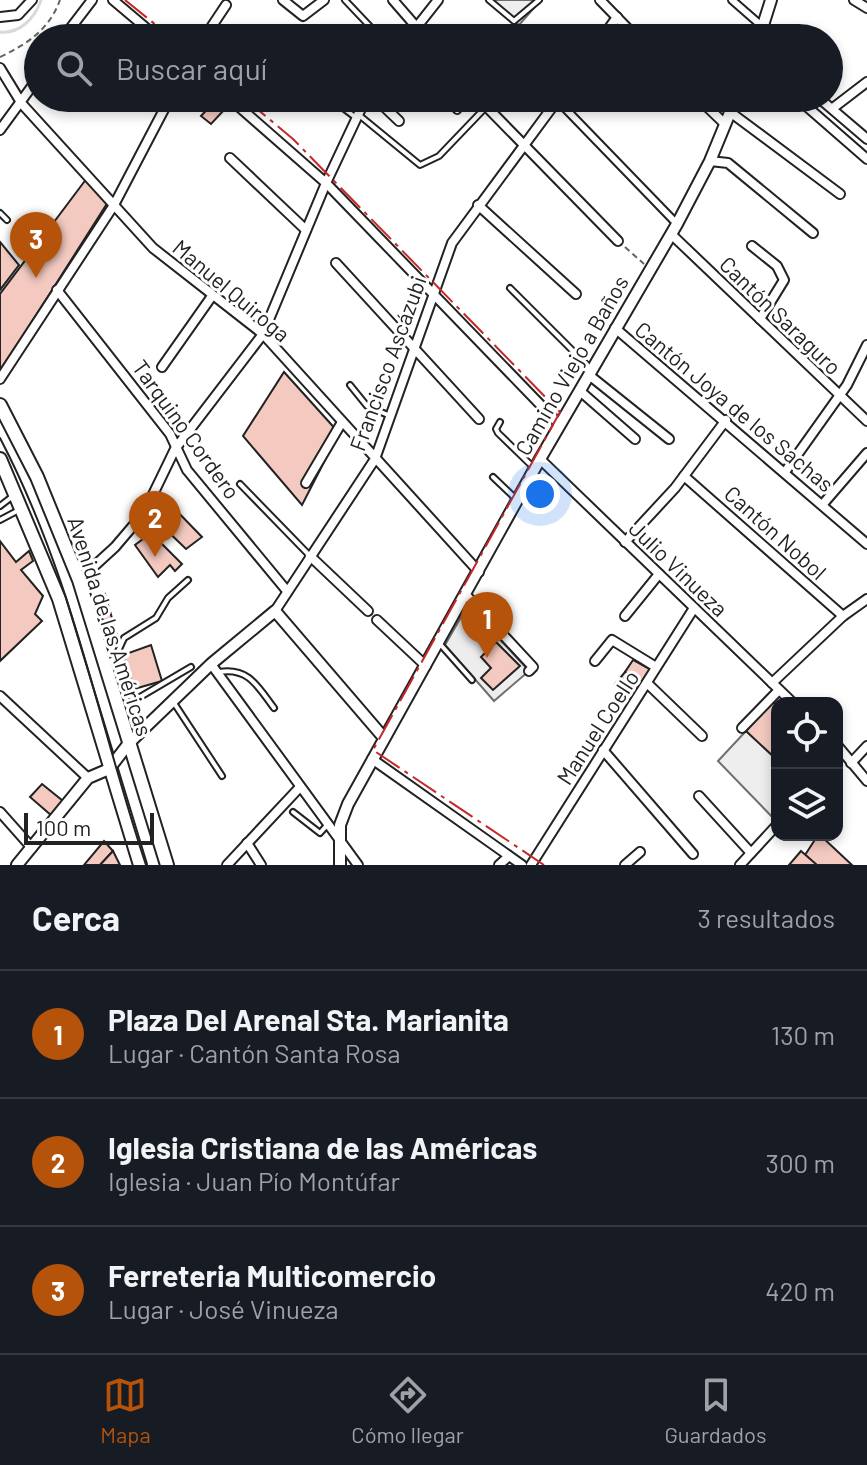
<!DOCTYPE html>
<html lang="es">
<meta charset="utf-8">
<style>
:root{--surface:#171b24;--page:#242831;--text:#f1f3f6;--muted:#9ea1a6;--line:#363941;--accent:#b45309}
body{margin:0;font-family:Barlow,sans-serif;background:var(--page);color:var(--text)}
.controls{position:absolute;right:24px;bottom:24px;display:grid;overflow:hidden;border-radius:16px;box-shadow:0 4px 12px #0003}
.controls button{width:72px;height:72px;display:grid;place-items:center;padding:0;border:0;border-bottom:2px solid var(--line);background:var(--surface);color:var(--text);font:40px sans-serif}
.scale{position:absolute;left:24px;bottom:20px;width:130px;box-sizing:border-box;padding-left:8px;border:4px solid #222;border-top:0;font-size:22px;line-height:28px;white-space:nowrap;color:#222;-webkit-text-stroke:6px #fff;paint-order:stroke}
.you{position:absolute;left:540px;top:494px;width:28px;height:28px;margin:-20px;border:6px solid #fff;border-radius:50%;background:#1a73e8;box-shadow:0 0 0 12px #1a73e833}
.badge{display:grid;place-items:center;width:52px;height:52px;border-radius:50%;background:var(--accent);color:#fff;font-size:26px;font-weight:700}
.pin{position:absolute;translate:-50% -66px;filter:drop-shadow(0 2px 4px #0008)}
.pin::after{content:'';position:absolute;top:42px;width:28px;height:24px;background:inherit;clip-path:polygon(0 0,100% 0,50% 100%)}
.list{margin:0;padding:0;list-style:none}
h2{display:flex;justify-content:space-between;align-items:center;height:104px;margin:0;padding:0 32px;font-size:34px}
h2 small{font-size:26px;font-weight:400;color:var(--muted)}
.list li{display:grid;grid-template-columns:52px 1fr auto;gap:24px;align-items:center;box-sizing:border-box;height:128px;padding:0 32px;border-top:2px solid var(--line)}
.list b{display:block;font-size:30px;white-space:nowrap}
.list p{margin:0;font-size:26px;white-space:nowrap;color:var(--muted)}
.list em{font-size:26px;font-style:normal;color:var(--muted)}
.icon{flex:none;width:44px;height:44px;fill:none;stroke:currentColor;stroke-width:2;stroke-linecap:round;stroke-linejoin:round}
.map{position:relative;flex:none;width:867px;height:865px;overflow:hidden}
.search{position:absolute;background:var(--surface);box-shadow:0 4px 12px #0003;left:24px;right:24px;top:24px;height:88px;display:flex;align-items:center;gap:20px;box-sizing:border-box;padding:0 28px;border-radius:44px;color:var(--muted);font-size:30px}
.sheet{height:488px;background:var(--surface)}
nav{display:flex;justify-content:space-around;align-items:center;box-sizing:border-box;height:112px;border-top:2px solid var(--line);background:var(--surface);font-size:22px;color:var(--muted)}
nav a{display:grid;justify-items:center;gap:4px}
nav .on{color:var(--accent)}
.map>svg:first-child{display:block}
.green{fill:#eee;stroke:#6f6f6f;stroke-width:2}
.parking{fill:#ededed;stroke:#6f6f6f;stroke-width:2}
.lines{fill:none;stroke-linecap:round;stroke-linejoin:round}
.stream{stroke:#d9d9d9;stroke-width:3}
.building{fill:#f3c9c0;stroke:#222;stroke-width:2}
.service-casing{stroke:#222;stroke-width:8}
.pedestrian-casing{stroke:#222;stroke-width:10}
.minor-casing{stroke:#222;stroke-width:12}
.tertiary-casing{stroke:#222;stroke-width:14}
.primary-casing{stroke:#222;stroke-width:16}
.path{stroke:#646464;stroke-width:2;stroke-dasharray:6 4;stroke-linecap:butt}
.service{stroke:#fff;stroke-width:4}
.pedestrian{stroke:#fff;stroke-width:6}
.minor{stroke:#fff;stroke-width:8}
.tertiary{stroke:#fff;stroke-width:10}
.primary{stroke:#fff;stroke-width:12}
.tram{stroke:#222;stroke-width:2}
.power{stroke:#c62828;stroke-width:2;stroke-dasharray:28 6 4 6;stroke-linecap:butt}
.labels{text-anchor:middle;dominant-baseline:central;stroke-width:6;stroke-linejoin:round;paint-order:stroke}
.street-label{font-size:22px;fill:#222;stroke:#fff}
</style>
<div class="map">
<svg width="867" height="865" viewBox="0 0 867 865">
<rect width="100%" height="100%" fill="#fff"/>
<g class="green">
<polygon points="493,0 541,0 519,25"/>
<polygon points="746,731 777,760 777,822 718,761"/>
</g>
<polygon class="parking" points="468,605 529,671 494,701 445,645"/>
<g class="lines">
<path class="stream" d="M0,32c20,2 35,-14 41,-32"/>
</g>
<g class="building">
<polygon points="215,101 224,110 211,124 201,116"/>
<polygon points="87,178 108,202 0,372 0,294"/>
<polygon points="0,242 19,265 0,290"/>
<polygon points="284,372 339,433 302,505 243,436"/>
<polygon points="170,504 202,537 186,549 158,522"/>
<polygon points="151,533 182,564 175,571 170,565 158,577 135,545"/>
<polygon points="0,541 16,562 29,551 33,561 21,570 43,596 35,614 42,621 0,661"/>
<polygon points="105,594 118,639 111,647 96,598"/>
<polygon points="496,642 520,666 493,690 481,678 491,668 481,657"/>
<polygon points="151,645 162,681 134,689 123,655"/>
<polygon points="633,660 651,670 642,682 625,672"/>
<polygon points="625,672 642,682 633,695 615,684"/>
<polygon points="772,701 777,705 775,758 746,731"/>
<polygon points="42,784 63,801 52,816 30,797"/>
<polygon points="818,835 820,835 852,865 816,865 805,855"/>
<polygon points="104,841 113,851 100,865 84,865"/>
<polygon points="113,851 120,865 100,865"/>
<polygon points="801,851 817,865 789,865"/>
</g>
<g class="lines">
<defs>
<g id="service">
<polyline points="345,0 381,38"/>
<polyline points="489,0 514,21 539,0"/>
<polyline points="250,35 255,38"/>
<polyline points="330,98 355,117"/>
<polyline points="359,115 420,165 439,156 485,108"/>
<polyline points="0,213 7,220"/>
<polyline points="510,288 590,368"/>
<polyline points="350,385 367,406 388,415"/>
<polyline points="500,422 496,429 498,433 533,467"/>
<polyline points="493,477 516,499"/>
<polyline points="240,484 310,556"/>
<polyline points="0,506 13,496"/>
<polyline points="0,520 19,510"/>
<polyline points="440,644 472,680"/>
<polyline points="115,658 123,687 135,700 191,667"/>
<polyline points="107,663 115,658 124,638 156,618 168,598 188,580"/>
<path d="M219,672c30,-5 39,15 55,36"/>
<polyline points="174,703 222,776"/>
<polyline points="293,812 320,833 328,824"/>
</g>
<g id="pedestrian">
<polyline points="732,0 764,28"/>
<polyline points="557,100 677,224"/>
<polyline points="457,110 467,98"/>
</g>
<g id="minor">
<polyline points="113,0 158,38"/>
<polyline points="283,0 303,16 324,0"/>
<polyline points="393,0 426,38"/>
<polyline points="600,0 637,38"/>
<polyline points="854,0 867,8"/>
<polyline points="0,17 18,15 32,0"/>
<polyline points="63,38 92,0"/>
<polyline points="204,38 226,5"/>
<polyline points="408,38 438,0"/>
<polyline points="602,38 617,17"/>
<polyline points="0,68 22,104 153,248 263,334 479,572"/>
<polyline points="229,98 326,183 560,425"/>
<polyline points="375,98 399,121"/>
<polyline points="478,98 618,241"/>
<polyline points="698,98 725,124"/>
<polyline points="797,98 867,159"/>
<polyline points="819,98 867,139"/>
<polyline points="833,108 867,82"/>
<polyline points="730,112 840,194"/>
<polyline points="0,130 38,78"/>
<polyline points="230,158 306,230"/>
<polyline points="710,161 728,163 813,233"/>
<polyline points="478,205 576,294"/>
<polyline points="671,234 867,421"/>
<polyline points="752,246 777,266 784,280 760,319"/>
<polyline points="336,263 479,419"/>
<polyline points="57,290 170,434 187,470 287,591"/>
<polyline points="615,328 867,544"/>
<polyline points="162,367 212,296"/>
<polyline points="589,375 669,439"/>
<polyline points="0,379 114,205 170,98"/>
<polyline points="580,391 635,439"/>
<polyline points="540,459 793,703"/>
<polyline points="785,472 847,385 867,345"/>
<polyline points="684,476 843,616"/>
<polyline points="306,483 342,422"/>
<polyline points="823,504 867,453"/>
<polyline points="625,542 675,488 726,420"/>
<polyline points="310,556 368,611"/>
<polyline points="79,580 115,547 144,513 175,449 263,334 326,183 366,98"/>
<polyline points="466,595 533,667 529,671"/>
<polyline points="275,611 375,459 452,243 559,98"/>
<polyline points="625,616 659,574"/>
<polyline points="377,620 426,666"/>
<polyline points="595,661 612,640 656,667"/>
<polyline points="211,664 358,865"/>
<polyline points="647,683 702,736"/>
<polyline points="772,683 843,616 867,599"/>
<polyline points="0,696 88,778"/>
<polyline points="742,728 779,690"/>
<polyline points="837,745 867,781"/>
<polyline points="603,750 693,854"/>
<polyline points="372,759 522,865"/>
<polyline points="851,763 867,746"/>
<polyline points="699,796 751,853"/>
<polyline points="0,812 32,848"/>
<polyline points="247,843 261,865"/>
<polyline points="227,865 300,787"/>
<polyline points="499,865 509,856"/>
<polyline points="531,865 694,608"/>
<polyline points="625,865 640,852"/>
<polyline points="740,865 777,825"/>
</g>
<g id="tertiary">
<polyline points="759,38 771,0"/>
<polyline points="17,865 88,778 109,769 129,743 211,664 275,611 384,738"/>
<polyline points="340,865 340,825 348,804 540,459 677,224 710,161 736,98"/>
</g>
<g id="primary">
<polyline points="0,405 37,477 79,580 167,865"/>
<polyline points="0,459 59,599 140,865"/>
</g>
</defs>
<use href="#service" class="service-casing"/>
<use href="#pedestrian" class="pedestrian-casing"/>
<use href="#minor" class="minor-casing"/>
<use href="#tertiary" class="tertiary-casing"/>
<use href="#primary" class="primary-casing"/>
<g class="path">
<path d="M0,57c27,-13 49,-27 60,-57"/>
<polyline points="625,247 644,264"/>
</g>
<use href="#service" class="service"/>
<use href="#pedestrian" class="pedestrian"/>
<use href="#minor" class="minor"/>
<use href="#tertiary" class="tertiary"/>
<use href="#primary" class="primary"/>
<path class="tram" d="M0,438c73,140 97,280 146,427"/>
<g class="power">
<polyline points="125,0 172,38"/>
<polyline points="244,98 293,139 560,412 373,750 544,865"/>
</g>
</g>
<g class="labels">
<g class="street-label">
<text transform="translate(232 290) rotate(40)">Manuel Quiroga</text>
<text transform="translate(781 315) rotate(44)">Cantón Saraguro</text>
<text transform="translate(387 363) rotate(-70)">Francisco Ascázubi</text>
<text transform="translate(571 365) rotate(-60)">Camino Viejo a Baños</text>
<text transform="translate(735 406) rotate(40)">Cantón Joya de los Sachas</text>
<text transform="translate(187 429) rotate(54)">Tarquino Cordero</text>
<text transform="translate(776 532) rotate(42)">Cantón Nobol</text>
<text transform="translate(679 568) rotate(44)">Julio Vinueza</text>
<text transform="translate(111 626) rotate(72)">Avenida de las Américas</text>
<text transform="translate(597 727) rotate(-57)">Manuel Coello</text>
</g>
</g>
</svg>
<div class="controls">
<button><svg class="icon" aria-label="locate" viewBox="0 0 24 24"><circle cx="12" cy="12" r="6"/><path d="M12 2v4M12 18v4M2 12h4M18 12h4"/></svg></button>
<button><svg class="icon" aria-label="layers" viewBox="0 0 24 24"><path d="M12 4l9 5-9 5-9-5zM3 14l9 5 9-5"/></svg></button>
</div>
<div class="scale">100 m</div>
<div class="you"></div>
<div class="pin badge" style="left:487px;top:658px">1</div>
<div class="pin badge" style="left:155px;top:557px">2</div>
<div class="pin badge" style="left:36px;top:278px">3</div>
<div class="search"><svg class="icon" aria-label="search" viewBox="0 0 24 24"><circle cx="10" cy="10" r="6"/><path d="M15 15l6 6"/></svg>Buscar aquí</div>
</div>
<section class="sheet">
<h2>Cerca<small>3 resultados</small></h2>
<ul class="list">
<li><span class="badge">1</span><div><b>Plaza Del Arenal Sta. Marianita</b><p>Lugar · Cantón Santa Rosa</p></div><em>130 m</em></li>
<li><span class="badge">2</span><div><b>Iglesia Cristiana de las Américas</b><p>Iglesia · Juan Pío Montúfar</p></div><em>300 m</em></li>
<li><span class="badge">3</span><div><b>Ferreteria Multicomercio</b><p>Lugar · José Vinueza</p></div><em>420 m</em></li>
</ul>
</section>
<nav>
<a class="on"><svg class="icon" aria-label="map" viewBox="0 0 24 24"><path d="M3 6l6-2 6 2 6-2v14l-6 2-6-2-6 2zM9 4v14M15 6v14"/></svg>Mapa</a>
<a><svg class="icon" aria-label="directions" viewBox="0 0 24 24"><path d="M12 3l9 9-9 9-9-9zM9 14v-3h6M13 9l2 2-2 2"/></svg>Cómo llegar</a>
<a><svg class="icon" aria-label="saved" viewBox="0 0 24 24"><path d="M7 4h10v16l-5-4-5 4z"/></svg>Guardados</a>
</nav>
